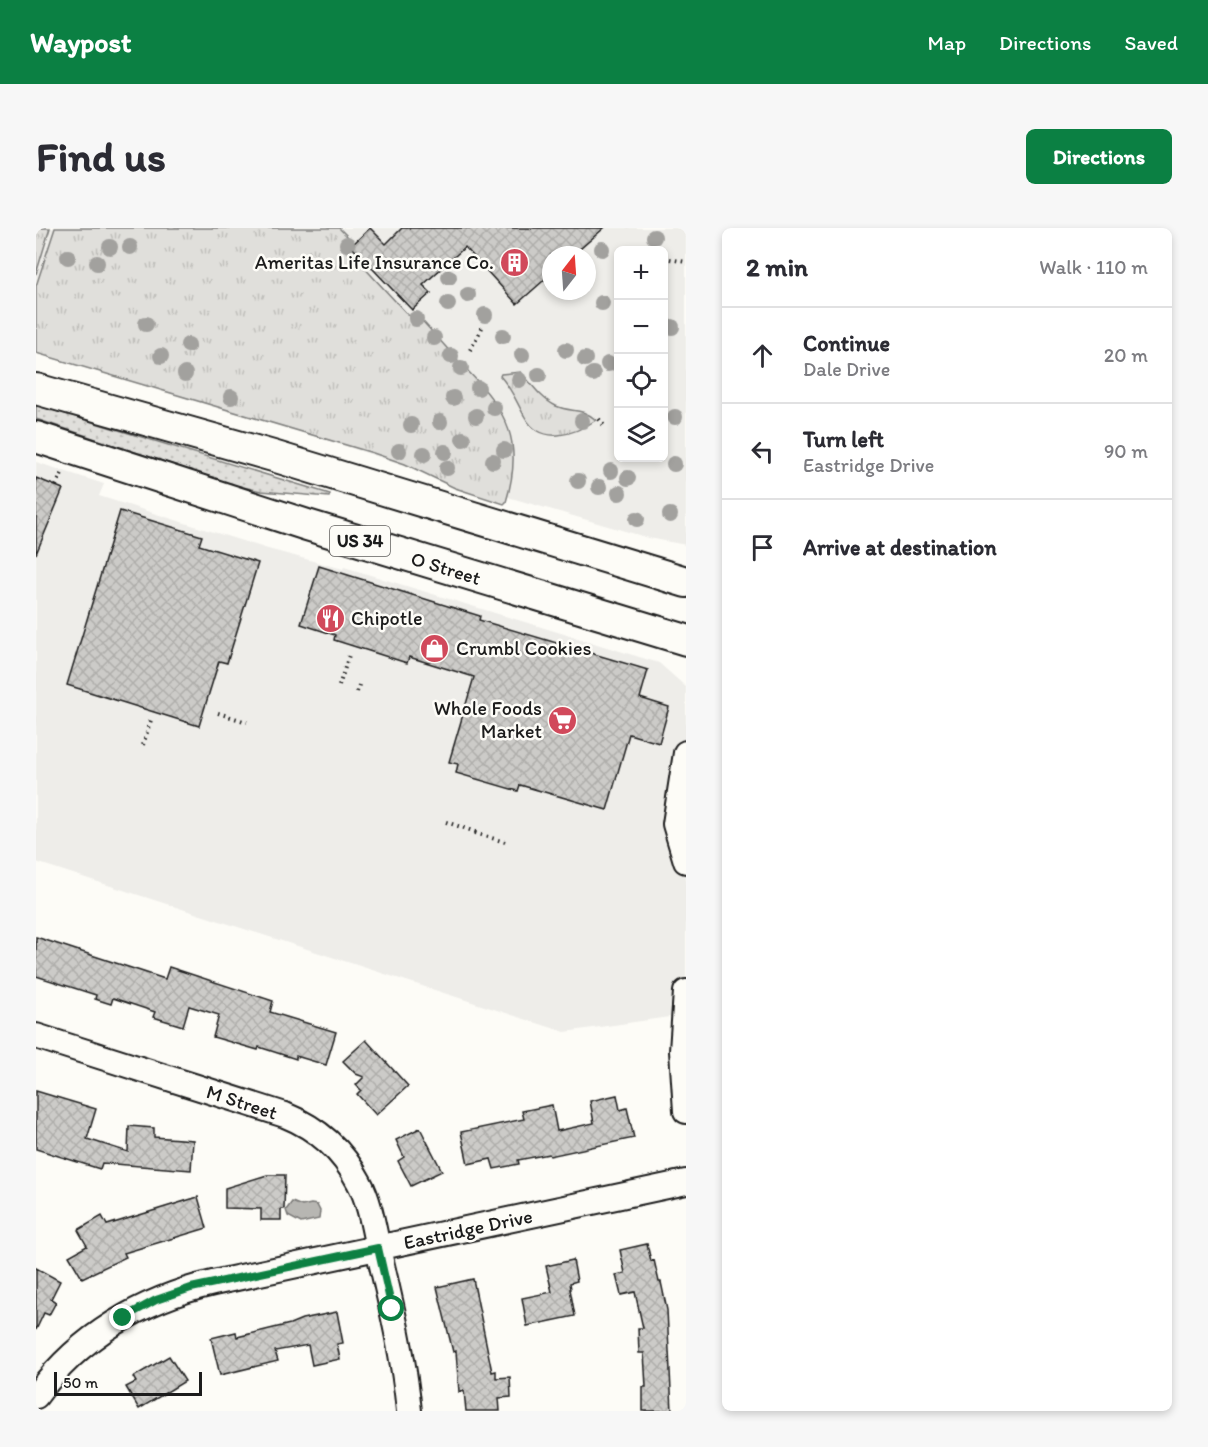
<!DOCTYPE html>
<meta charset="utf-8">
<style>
:root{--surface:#fff;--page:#f7f7f7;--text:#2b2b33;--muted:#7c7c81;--line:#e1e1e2;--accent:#0b8043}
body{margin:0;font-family:Itim,sans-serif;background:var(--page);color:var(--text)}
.controls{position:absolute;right:18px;top:18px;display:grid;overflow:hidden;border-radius:9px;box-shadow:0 3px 9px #0003}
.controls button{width:54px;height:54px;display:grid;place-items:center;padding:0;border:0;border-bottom:2px solid var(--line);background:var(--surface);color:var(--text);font:30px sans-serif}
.compass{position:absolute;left:506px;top:18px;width:54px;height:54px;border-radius:50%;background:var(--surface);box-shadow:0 3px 9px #0003;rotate:17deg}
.scale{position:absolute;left:18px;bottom:15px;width:148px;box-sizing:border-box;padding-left:6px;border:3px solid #1c1c1c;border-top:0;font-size:16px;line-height:21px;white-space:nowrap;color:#1c1c1c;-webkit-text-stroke:4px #fdfcf7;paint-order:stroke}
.stop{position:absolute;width:18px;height:18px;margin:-14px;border:4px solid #0b8043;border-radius:50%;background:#fff}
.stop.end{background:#0b8043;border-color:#fff;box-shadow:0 2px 6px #0008}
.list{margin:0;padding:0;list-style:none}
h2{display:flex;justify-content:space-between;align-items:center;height:78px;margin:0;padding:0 24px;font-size:26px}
h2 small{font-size:20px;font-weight:400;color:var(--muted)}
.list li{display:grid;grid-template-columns:39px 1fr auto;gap:18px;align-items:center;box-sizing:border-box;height:96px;padding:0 24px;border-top:2px solid var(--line)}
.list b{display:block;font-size:22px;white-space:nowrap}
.list p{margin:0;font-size:20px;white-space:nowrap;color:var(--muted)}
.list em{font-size:20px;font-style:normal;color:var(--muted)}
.icon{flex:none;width:33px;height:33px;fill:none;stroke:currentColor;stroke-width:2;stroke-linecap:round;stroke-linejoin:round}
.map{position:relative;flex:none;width:650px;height:1183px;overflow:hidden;border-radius:9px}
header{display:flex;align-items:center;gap:36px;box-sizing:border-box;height:84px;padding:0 30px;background:var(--accent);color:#fff}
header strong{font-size:28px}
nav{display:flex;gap:33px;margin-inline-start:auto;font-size:21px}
.intro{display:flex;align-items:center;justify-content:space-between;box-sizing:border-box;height:144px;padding:0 36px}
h1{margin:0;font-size:42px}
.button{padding:15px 27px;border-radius:9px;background:var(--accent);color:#fff;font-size:21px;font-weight:700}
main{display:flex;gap:36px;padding:0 36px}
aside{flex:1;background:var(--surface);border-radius:9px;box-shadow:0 3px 9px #0003}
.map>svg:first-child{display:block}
.built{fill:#eeede9;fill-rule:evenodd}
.grass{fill:url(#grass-tufts);stroke:#7e7e7c;stroke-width:1.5}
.garden{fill:url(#garden-dots);stroke:#7e7e7c;stroke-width:1.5}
.water{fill:#b7b6b2;stroke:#797876;stroke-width:1.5}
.building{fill:url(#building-cross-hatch);stroke:#1c1c1c;stroke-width:1.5}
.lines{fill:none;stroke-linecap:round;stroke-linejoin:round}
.minor-casing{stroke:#1c1c1c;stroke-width:28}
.major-casing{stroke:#1c1c1c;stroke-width:34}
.path{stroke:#1c1c1c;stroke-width:4;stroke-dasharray:1.5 4.5;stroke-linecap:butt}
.minor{stroke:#fdfcf7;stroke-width:24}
.major{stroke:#fdfcf7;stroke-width:30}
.tree{fill:#a2a19e}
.route{stroke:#0b8043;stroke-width:8}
.labels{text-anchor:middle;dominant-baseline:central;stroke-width:5;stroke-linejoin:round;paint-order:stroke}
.shield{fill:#fdfcf7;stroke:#605f5e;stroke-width:1.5}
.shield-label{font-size:18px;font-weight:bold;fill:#1c1c1c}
.poi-label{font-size:20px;fill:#1c1c1c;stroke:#fdfcf7;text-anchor:end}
.street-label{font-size:20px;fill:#1c1c1c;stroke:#fdfcf7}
</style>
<header>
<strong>Waypost</strong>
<nav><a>Map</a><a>Directions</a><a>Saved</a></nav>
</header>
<div class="intro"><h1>Find us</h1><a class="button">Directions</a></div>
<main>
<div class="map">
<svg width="650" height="1183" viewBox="0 0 650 1183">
<defs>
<pattern id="grass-tufts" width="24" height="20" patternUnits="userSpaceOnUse" patternTransform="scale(1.5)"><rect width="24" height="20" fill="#e0dfdb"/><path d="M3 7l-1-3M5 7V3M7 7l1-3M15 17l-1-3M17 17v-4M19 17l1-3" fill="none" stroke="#c0bfbb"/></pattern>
<pattern id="garden-dots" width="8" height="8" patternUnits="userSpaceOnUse" patternTransform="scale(1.5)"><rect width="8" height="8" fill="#e0dfdb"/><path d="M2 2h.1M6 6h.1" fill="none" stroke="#c0bfbb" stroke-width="1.8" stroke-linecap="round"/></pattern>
<pattern id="building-cross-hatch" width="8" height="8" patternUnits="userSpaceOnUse" patternTransform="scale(1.5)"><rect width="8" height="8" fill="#cccbc8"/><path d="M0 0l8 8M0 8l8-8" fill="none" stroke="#afaeab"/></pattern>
</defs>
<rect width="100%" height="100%" fill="#fdfcf7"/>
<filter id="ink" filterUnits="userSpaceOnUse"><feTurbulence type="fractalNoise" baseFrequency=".0167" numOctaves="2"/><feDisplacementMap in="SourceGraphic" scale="12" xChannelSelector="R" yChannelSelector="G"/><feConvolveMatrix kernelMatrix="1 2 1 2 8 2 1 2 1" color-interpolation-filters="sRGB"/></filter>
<g filter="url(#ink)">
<g class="built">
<path d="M0,0h650v317l-37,-7 -189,-55 -339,-109 -85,-23zM582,22h46v208h-46zM515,27h36v36h-36z"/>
<polygon points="0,234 68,256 63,268 232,321 307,341 308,339 623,435 650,459 650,883 647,787 529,804 0,634"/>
</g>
<g class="grass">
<polygon points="0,0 14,0 0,46"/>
<path d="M19,0h284l16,16 -7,6 61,66 5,-4c18,19 35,39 53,58 41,43 57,72 39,132l-2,2 -49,-16 -50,-24 -32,-11 -337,-100v-67z"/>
<path d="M485,144c10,11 20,27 35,34 16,7 25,1 40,14 -22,15 -55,26 -71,-3 -8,-14 -13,-28 -25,-41l1,-2z"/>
</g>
<polygon class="garden" points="0,177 294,266 293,269 225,263 198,257 0,191"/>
<polygon class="water" points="256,974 266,978 275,976 281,977 284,983 283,991 265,995 252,988 250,982"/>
<g class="building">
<polygon points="334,0 350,16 366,0 568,0 537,27 515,27 515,46 481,76 429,19 387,57 395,65 376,82 315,18"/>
<polygon points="0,250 27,261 0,326"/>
<polygon points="84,283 166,308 163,317 222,335 191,435 183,433 163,498 31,457"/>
<polygon points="283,338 444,388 443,392 612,442 604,470 633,479 623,515 593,506 571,582 484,557 482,563 420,545 422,536 413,534 438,449 373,429 371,435 298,412 299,407 265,396"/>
<polygon points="0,709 129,751 133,739 237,773 234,784 300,804 290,837 260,828 260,831 223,819 222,822 177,809 183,787 153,778 147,798 117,789 119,784 77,770 75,776 59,771 60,767 0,748"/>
<polygon points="330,812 372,858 340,887 321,866 325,862 320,857 328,849 320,846 307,833"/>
<polygon points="0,863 60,881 51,911 92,924 93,898 118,900 118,909 157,912 155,942 66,935 64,941 0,921"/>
<polygon points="581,867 584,882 591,880 598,910 514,928 513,926 482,932 483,936 458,941 455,931 432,936 425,904 488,891 486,883 516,877 521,903 558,895 554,873"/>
<polygon points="384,900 406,943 375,958 362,933 368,929 360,912"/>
<polygon points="231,947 249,947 248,981 245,981 245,992 225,992 225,981 189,980 189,960"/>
<polygon points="162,969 171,1000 88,1025 90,1029 46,1050 33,1028 51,1018 42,1002 66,988 71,997"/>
<polygon points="611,1016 615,1033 618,1032 623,1054 625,1054 631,1082 636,1183 607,1183 607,1159 610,1159 608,1125 603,1125 602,1100 607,1100 599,1064 585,1067 580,1047 589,1045 584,1022"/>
<polygon points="537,1032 541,1053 534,1055 535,1061 534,1061 539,1088 491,1098 486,1070 516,1064 510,1038"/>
<polygon points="0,1040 24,1053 15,1071 20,1074 13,1087 8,1085 0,1102"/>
<polygon points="437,1051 456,1144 460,1143 460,1150 474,1149 475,1169 463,1170 464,1183 430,1183 428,1163 423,1164 420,1123 417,1124 401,1059"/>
<polygon points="301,1084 307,1115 301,1116 304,1131 276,1137 272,1117 239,1123 242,1133 184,1147 175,1110 200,1104 201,1109 254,1096 266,1091"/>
<polygon points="133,1128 149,1153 103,1181 90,1159 100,1154 97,1149"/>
</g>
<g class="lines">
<defs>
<g id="minor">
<polyline points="650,525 639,596 650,633"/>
<polyline points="650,764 646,823 650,883"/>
<path d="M0,808l249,79c32,13 58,36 74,67 12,22 15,50 21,75 12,51 24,102 29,154"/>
<path d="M0,1168c42,-59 107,-97 177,-113l473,-101"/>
</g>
<g id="major">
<polyline points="0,161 237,228 650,354"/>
<polyline points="0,209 271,297 650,412"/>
</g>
</defs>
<use href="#minor" class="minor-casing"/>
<use href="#major" class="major-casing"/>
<g class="path">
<polyline points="628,30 650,34"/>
<polyline points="434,122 447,98"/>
<polyline points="563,191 569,199"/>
<polyline points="20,258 27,243"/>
<polyline points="303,458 314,424"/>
<polyline points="321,464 323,457"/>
<polyline points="182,485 211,494"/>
<polyline points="107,517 115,492"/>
<polyline points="410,594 440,604"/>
<polyline points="439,605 469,614"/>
</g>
<use href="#minor" class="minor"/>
<use href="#major" class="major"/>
</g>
<g class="tree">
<circle cx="618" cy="9" r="8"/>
<circle cx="311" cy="16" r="8"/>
<circle cx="74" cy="19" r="8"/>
<circle cx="94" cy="19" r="8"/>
<circle cx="566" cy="21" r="8"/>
<circle cx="32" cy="29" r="8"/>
<circle cx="61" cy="35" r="8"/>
<circle cx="413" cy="49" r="8"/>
<circle cx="432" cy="67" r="8"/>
<circle cx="566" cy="75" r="8"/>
<circle cx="412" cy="76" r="8"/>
<circle cx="449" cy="87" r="8"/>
<circle cx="380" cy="91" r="8"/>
<circle cx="110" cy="96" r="8"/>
<circle cx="636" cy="99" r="8"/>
<circle cx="467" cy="108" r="8"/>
<circle cx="398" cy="110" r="8"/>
<circle cx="152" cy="117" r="8"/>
<circle cx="530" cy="122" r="8"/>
<circle cx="486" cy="127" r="8"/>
<circle cx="125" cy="128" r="8"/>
<circle cx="415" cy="128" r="8"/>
<circle cx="549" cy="131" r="8"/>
<circle cx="572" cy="136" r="8"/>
<circle cx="425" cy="140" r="8"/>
<circle cx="149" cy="146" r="8"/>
<circle cx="557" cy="146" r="8"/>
<circle cx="503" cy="147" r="8"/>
<circle cx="483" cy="152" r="8"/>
<circle cx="442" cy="160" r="8"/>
<circle cx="195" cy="169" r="8"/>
<circle cx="417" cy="170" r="8"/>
<circle cx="458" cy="180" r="8"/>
<circle cx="440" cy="188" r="8"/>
<circle cx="639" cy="189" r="8"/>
<circle cx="546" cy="193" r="8"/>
<circle cx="404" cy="194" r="8"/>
<circle cx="375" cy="197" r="8"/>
<circle cx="427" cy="211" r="8"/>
<circle cx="468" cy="222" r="8"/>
<circle cx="363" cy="223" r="8"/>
<circle cx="409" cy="224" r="8"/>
<circle cx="388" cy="226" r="8"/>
<circle cx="457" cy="233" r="8"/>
<circle cx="638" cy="236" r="8"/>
<circle cx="411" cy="240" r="8"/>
<circle cx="575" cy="243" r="8"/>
<circle cx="592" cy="250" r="8"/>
<circle cx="542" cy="253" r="8"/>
<circle cx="563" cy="259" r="8"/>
<circle cx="583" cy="265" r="8"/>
<circle cx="634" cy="287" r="8"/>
<circle cx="601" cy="291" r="8"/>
</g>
</g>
<g class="lines" filter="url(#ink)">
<polyline class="route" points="87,1090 120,1072 155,1060 342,1020 356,1081"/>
</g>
<defs>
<symbol id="building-disc" viewBox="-11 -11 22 22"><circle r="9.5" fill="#d1495b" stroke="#fdfcf7"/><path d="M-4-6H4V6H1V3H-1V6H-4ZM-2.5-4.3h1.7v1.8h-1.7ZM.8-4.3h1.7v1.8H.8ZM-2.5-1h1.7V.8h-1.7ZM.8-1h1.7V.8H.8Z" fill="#fff"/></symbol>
<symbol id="restaurant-disc" viewBox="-11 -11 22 22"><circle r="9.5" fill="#d1495b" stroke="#fdfcf7"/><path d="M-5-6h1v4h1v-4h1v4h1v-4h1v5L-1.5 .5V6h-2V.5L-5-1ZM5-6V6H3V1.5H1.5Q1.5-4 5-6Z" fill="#fff"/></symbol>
<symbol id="shop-disc" viewBox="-11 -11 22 22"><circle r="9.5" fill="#d1495b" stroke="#fdfcf7"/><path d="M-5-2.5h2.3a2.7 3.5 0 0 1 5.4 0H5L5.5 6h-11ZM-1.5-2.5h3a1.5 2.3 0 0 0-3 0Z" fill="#fff"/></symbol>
<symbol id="supermarket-disc" viewBox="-11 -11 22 22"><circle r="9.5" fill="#d1495b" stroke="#fdfcf7"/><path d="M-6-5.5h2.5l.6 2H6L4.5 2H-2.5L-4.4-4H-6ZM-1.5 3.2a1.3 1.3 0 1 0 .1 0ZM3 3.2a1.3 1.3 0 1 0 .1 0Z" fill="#fff"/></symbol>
</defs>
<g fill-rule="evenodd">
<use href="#building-disc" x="462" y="18" width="33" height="33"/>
<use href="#restaurant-disc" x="278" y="374" width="33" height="33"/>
<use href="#shop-disc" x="382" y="404" width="33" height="33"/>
<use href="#supermarket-disc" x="510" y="476" width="33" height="33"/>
</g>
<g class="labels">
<rect class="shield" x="294" y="298" width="60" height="30" rx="4.5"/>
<g class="shield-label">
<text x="324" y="313">US 34</text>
</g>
<g class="poi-label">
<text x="458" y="34">Ameritas Life Insurance Co.</text>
<text x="315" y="390" text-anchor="start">Chipotle</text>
<text x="420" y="420" text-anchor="start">Crumbl Cookies</text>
<text x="506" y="480">Whole Foods<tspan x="506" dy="23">Market</tspan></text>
</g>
<g class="street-label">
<text transform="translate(410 340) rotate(17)">O Street</text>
<text transform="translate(206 874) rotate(18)">M Street</text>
<text transform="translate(432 1001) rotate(-12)">Eastridge Drive</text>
</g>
</g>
</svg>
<div class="controls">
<button>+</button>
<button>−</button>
<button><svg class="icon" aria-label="locate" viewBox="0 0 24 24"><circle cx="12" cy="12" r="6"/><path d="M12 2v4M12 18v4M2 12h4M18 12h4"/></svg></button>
<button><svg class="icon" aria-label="layers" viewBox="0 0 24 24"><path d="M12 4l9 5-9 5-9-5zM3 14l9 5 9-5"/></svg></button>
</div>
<svg class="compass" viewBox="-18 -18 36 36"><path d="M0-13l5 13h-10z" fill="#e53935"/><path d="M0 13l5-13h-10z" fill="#7c7c81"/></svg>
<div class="scale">50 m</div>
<div class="stop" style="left:356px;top:1081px"></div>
<div class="stop end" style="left:87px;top:1090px"></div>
</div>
<aside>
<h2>2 min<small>Walk · 110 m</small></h2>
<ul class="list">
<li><svg class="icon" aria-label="ahead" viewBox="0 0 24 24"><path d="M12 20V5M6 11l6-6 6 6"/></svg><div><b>Continue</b><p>Dale Drive</p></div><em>20 m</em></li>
<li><svg class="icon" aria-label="left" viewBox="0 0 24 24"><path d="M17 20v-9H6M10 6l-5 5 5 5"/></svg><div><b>Turn left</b><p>Eastridge Drive</p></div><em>90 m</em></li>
<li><svg class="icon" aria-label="arrive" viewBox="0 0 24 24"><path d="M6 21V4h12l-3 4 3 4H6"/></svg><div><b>Arrive at destination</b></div></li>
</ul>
</aside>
</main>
